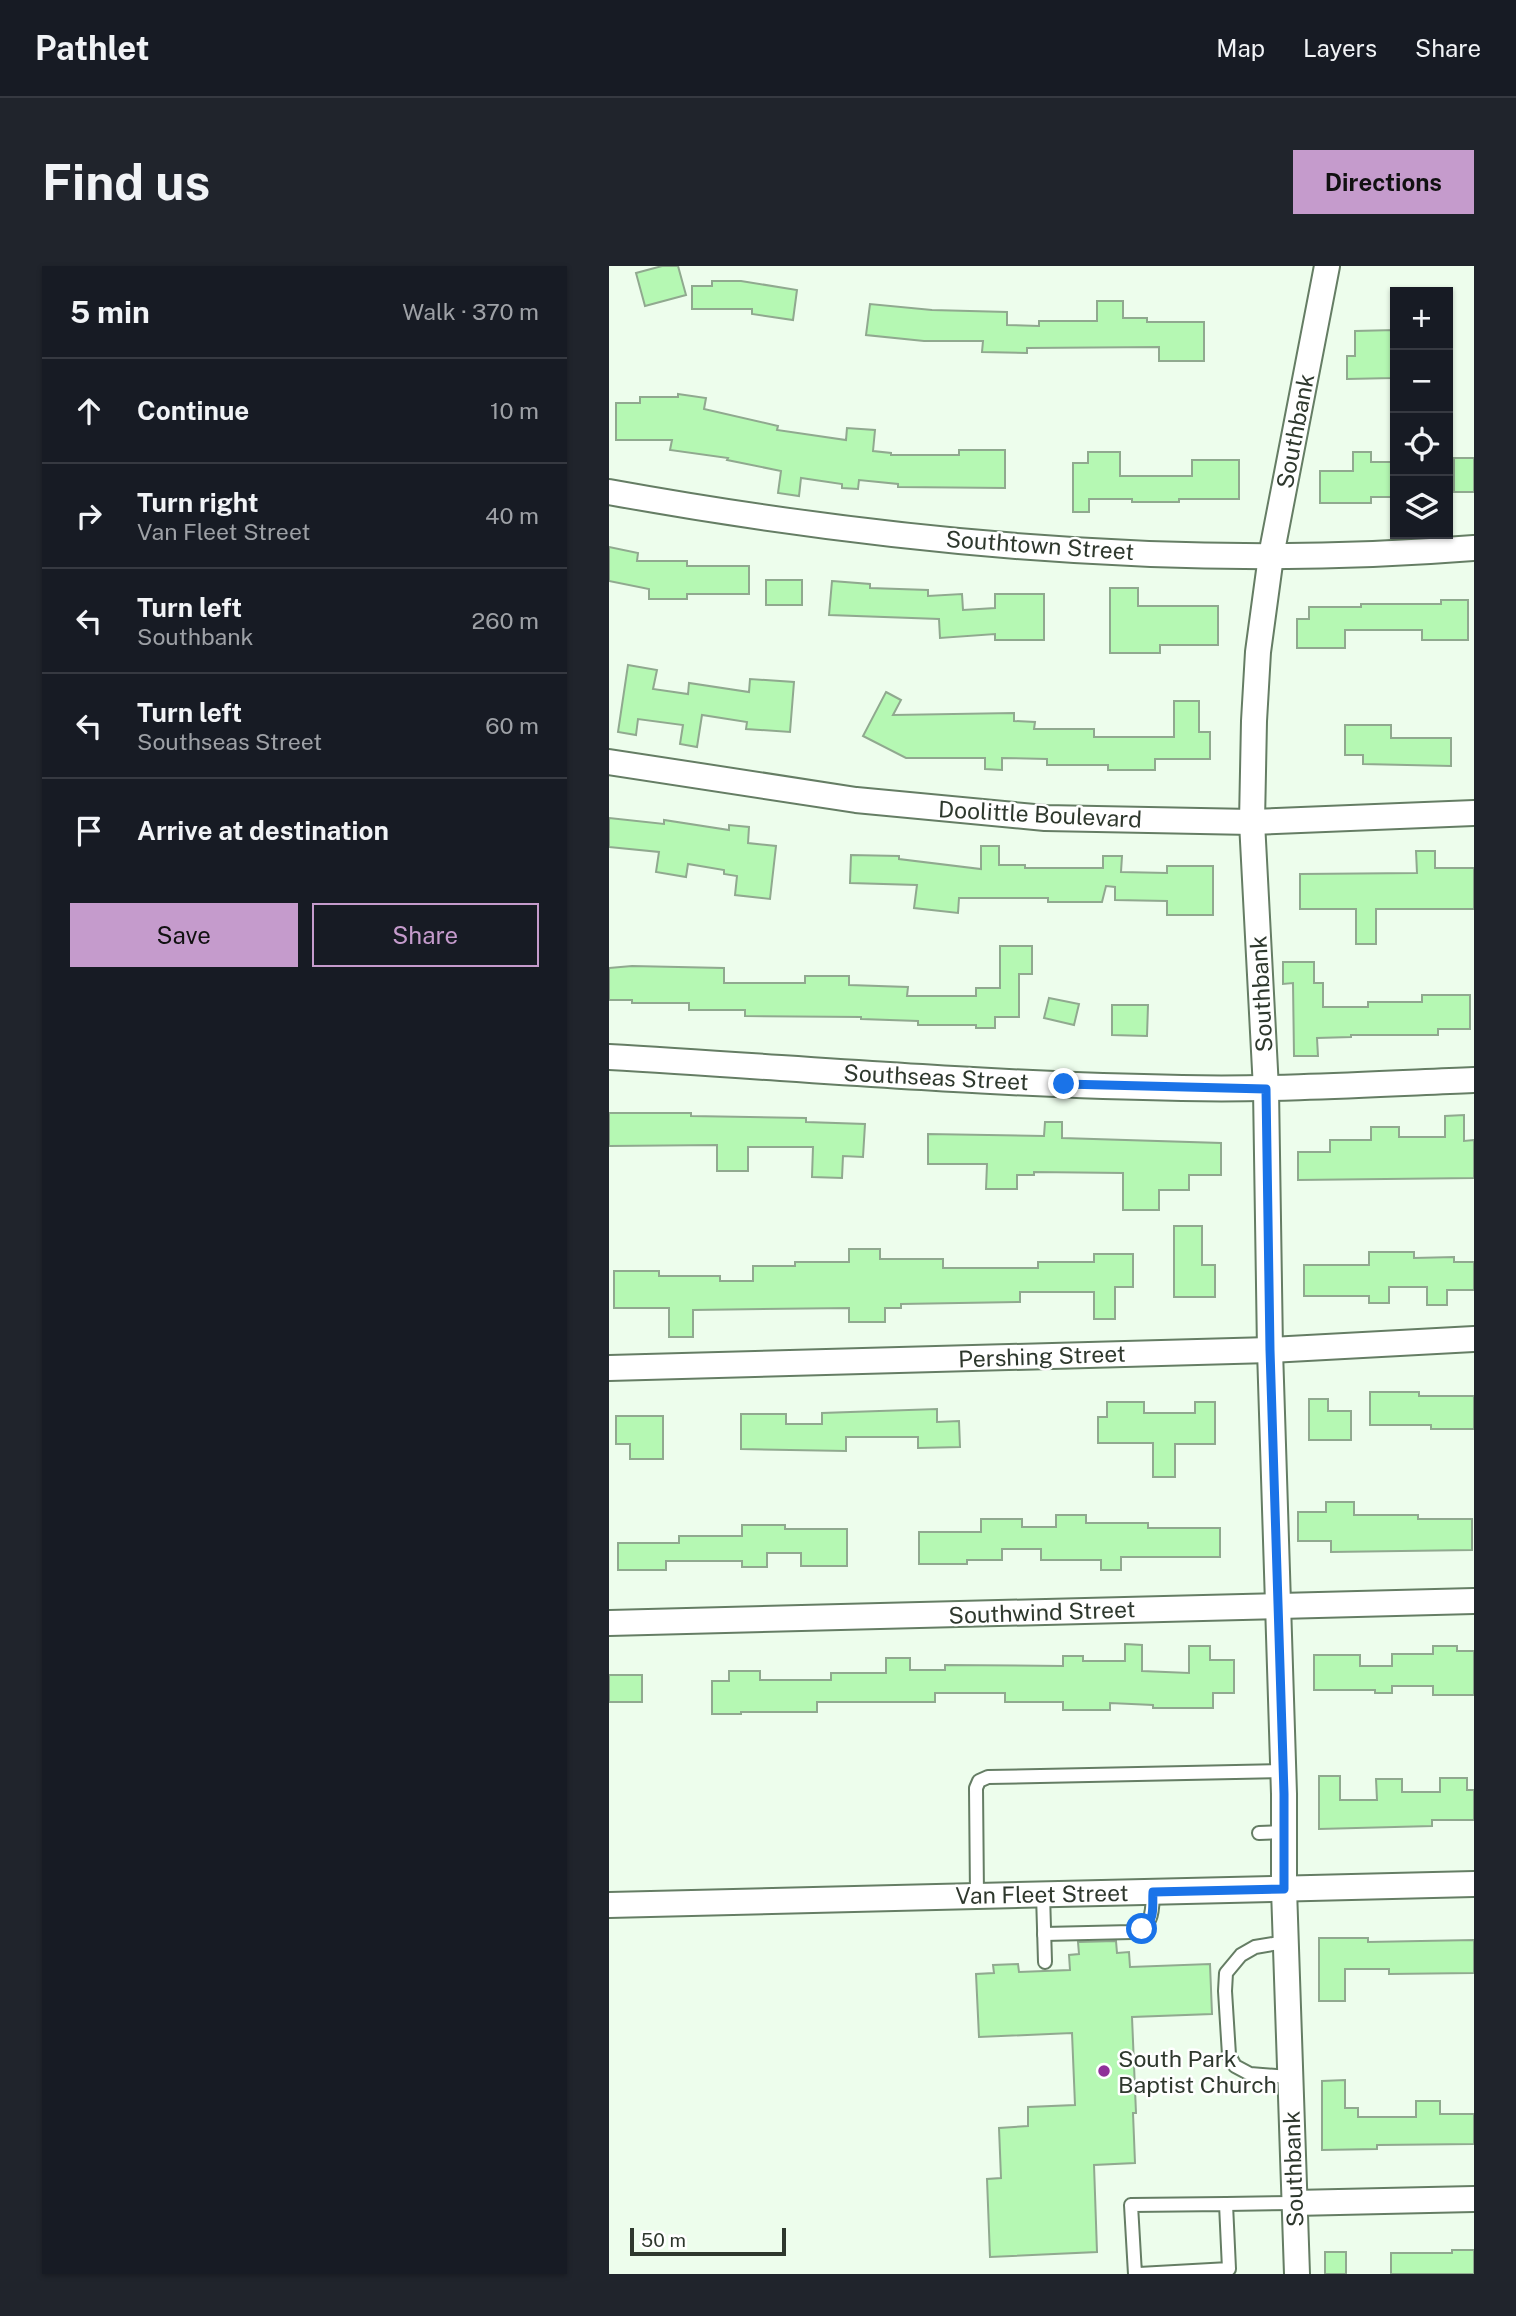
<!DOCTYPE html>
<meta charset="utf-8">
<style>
:root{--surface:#171b24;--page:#20242c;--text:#f1f3f6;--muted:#9ea1a6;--line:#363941;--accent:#c59bcc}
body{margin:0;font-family:"Public Sans",sans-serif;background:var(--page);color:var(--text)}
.controls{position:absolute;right:21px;top:21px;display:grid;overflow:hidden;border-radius:0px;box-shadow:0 2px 5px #0004}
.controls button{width:63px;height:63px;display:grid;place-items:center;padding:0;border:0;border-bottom:2px solid var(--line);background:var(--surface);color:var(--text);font:35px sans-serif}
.scale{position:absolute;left:21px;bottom:18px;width:156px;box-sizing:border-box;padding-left:7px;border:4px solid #2e382d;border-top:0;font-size:19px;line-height:24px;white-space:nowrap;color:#2e382d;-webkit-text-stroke:5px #fff;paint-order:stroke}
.stop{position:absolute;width:21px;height:21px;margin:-16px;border:5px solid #1a73e8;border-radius:50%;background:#fff}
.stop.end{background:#1a73e8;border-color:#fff;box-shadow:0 2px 7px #0008}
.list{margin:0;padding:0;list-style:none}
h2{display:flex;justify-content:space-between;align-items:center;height:91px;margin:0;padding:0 28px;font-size:30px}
h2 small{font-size:23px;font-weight:400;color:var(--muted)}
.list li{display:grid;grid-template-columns:46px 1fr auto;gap:21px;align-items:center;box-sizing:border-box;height:105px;padding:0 28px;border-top:2px solid var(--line)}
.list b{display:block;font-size:26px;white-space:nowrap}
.list p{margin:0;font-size:23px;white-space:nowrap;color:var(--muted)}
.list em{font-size:23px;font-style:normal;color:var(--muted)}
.actions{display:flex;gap:14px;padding:21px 28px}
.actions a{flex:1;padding:16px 0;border:2px solid var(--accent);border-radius:0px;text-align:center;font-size:24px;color:var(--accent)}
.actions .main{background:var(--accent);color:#111}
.icon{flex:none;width:38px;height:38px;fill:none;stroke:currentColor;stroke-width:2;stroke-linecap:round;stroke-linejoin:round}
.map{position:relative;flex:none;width:865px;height:2008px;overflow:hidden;border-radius:0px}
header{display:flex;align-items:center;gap:42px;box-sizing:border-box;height:98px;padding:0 35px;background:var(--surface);border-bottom:2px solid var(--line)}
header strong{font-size:33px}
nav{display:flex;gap:38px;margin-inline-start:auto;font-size:24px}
.intro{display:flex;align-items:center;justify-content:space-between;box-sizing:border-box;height:168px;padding:0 42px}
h1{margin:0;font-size:49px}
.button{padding:18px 32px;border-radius:0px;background:var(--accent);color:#111;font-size:24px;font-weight:700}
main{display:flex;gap:42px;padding:0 42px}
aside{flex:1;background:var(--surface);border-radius:0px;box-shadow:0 2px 5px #0004}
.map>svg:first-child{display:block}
.building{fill:#b5f8b3;stroke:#90a98f;stroke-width:2}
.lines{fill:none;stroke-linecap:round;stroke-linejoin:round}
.lane-casing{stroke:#657d64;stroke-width:16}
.street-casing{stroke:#657d64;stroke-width:28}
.lane{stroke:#fff;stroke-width:12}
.street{stroke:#fff;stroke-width:24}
.route{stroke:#1a73e8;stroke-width:9}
.poi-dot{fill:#8f3099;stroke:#fff;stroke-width:2.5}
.labels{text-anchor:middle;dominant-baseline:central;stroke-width:5;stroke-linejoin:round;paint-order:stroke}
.street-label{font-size:23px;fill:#2e382d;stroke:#fff}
.poi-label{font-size:23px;fill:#2e382d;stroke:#fff;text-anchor:start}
</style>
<header>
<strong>Pathlet</strong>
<nav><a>Map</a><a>Layers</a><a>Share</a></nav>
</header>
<div class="intro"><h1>Find us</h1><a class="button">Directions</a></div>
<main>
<aside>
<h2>5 min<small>Walk · 370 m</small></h2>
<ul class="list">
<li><svg class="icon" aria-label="ahead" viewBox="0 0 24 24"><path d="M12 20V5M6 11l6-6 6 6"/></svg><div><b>Continue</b></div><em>10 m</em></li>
<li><svg class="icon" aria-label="right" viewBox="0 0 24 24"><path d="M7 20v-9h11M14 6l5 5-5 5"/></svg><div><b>Turn right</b><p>Van Fleet Street</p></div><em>40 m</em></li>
<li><svg class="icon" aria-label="left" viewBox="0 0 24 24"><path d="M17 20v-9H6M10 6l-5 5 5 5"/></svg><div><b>Turn left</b><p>Southbank</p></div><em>260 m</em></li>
<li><svg class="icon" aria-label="left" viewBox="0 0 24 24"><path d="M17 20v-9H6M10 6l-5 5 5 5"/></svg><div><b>Turn left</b><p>Southseas Street</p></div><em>60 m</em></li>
<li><svg class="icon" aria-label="arrive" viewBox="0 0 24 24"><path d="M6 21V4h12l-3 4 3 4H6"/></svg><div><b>Arrive at destination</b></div></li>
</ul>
<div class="actions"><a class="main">Save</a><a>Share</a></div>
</aside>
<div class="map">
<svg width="865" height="2008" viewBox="0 0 865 2008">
<rect width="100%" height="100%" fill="#edfdec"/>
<g class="building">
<polygon points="53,0 69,0 77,29 36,40 27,7"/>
<polygon points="103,15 132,15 188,24 184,54 143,48 143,43 83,43 83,20 103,20"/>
<polygon points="488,35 514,35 514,52 538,52 538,56 595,56 595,95 550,95 550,81 418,82 418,87 373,86 374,75 315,75 257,69 261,38 323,44 398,46 398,59 430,60 430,55 488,55"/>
<polygon points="786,64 784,112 738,113 738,90 746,90 746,65"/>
<polygon points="69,128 97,132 95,143 169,160 168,164 237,174 238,162 266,164 264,185 282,187 282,189 350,189 350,184 396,184 396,222 289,221 289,218 250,214 249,223 233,222 233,218 192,212 190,230 169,227 172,205 118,194 119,192 61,184 63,174 7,174 7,137 31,137 31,131 69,131"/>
<polygon points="479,186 511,186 511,210 583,210 583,194 630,194 630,233 570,233 570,236 523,236 523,233 480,233 480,246 464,246 464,197 479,197"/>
<polygon points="744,186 762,186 762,196 786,196 786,231 762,231 762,237 711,237 711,205 744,205"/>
<rect x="845" y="192" width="20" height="34"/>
<polygon points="0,281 29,287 28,295 78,295 78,300 140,300 140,328 78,328 78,333 40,333 40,323 0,315"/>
<rect x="157" y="314" width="36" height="25"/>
<polygon points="223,315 261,318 261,322 319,324 319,330 353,328 354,344 386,342 386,328 435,328 435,374 386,374 386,368 331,372 330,353 220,349"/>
<polygon points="501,322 529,322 529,340 609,340 609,379 551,379 551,387 501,387"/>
<polygon points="832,334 859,334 859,374 813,374 813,364 736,364 736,382 688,382 688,353 700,353 700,341 752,341 752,338 832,338"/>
<polygon points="19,399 48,404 44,423 79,428 80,417 140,426 141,413 185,416 181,466 137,463 138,456 93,449 88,481 71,478 74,459 29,453 27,469 9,466"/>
<polygon points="277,426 292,434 284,449 405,447 405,455 426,456 425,463 485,463 485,471 565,471 565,435 590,435 590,466 601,466 601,493 546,493 546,504 499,504 499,499 438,499 438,493 393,492 393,504 376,503 376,492 297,492 254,470"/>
<polygon points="736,459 782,459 782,472 842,472 842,500 754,498 754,489 736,489"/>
<polygon points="0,552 55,558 55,554 120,564 120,559 140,561 139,577 167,580 161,633 126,629 128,610 115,608 115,604 79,598 77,611 47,606 50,586 0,581"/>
<polygon points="372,580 390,580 390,599 416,599 416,602 494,602 494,590 513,590 512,606 558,607 558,600 604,600 604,649 558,649 558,635 506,634 506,621 497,620 493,636 439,636 439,632 350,632 349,647 305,642 308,619 241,617 242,589 290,590 290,593 372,603"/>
<polygon points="807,585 826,585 826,602 865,602 865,643 767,643 767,678 747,678 747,643 691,643 691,608 808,607"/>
<polygon points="391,680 423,680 423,708 410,708 410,751 386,751 386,762 367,762 367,759 309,759 309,755 252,753 252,751 136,750 136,744 80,744 80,737 23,737 23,734 0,734 0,702 23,700 115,702 115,717 196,717 196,710 240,710 240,719 299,721 298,730 367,730 367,722 391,722"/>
<polygon points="674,696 705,696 705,717 714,717 714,741 759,741 759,736 813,736 813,729 861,729 861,763 829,763 829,769 742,769 742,771 708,772 709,790 685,790 684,717 674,718"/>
<polygon points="440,732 470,738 465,759 435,752"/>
<polygon points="503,739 539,739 538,770 503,769"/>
<polygon points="0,847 82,847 82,850 197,852 197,856 256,858 254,891 234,890 233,912 203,911 204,881 139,881 139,905 108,905 108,879 0,880"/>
<polygon points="855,849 855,875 865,874 865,912 689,914 689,886 721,886 721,874 762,874 762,861 790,861 790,871 836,871 836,850"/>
<polygon points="436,856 453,856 453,872 612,877 612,909 580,909 580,924 550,924 550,944 514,944 514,907 425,906 425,909 408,909 408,923 377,923 378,898 319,898 319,868 435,870"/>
<polygon points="565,960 593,960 593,999 606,999 606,1031 565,1031"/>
<polygon points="240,983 271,983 271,993 334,993 334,1002 429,1002 429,996 485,996 485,988 524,988 524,1021 506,1021 506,1053 485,1053 485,1026 411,1026 411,1036 292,1038 292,1042 276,1042 276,1056 240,1056 240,1042 84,1044 84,1071 60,1071 60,1042 5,1042 5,1005 50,1005 50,1010 111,1010 111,1015 144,1015 144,1000 186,1000 186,996 240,996"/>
<polygon points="760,986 805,986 805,992 845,991 845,996 865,996 865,1024 838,1024 838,1039 818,1039 818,1021 780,1021 780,1037 760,1037 760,1030 695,1030 695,999 760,999"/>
<polygon points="761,1126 810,1126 810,1130 865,1130 865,1163 822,1163 822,1159 761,1159"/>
<polygon points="700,1133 719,1133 719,1145 742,1145 742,1174 700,1174"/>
<polygon points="498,1136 535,1136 535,1147 586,1147 586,1136 606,1136 606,1178 566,1178 566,1211 544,1211 544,1177 489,1177 489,1151 498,1151"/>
<polygon points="328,1143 328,1156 350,1155 351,1181 309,1182 309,1171 237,1171 237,1185 132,1183 132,1148 177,1148 177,1158 213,1158 213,1147"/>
<polygon points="7,1150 54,1150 54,1193 21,1193 21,1178 7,1178"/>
<polygon points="717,1236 745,1236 745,1249 809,1249 809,1253 863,1253 863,1284 722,1286 722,1275 689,1275 689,1246 717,1246"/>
<polygon points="447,1249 477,1249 477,1257 539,1257 539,1262 611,1262 611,1291 512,1291 512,1304 492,1304 492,1294 432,1294 432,1283 393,1283 393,1294 358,1294 358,1298 310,1298 310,1266 372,1266 372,1253 413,1253 413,1261 447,1261"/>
<polygon points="133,1259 176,1259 176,1263 238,1263 238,1300 192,1300 192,1287 158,1287 158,1301 133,1301 133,1295 57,1295 57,1304 9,1304 9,1277 70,1277 70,1270 133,1270"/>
<polygon points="516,1378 533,1379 533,1405 580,1407 580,1380 601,1380 601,1394 625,1394 625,1427 604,1427 604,1442 544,1442 544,1439 501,1437 501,1444 454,1444 454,1436 396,1436 396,1427 326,1427 326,1436 208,1436 208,1446 132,1446 132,1448 103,1448 103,1415 120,1415 120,1405 151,1405 151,1414 222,1414 222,1407 277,1407 277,1392 301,1392 301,1404 336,1404 336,1399 454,1400 454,1390 474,1390 474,1395 516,1395"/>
<polygon points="824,1380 848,1380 848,1385 865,1385 865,1429 824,1429 824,1420 783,1420 783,1427 766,1427 766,1424 705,1424 705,1389 751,1389 751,1400 783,1400 783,1388 824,1388"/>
<rect x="0" y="1409" width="33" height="27"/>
<polygon points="710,1510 731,1510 731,1534 768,1534 767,1513 793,1513 793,1526 831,1526 831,1512 858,1512 858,1524 865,1524 865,1554 823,1554 823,1560 710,1563"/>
<polygon points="710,1672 759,1672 759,1676 865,1674 865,1707 780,1708 780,1703 736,1703 736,1735 710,1735"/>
<polygon points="507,1675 508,1687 520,1686 521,1701 601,1698 603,1748 523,1751 527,1847 524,1847 526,1897 485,1899 488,1986 381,1991 378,1913 392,1912 390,1862 419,1860 419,1841 466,1839 463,1767 370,1771 367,1708 385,1707 384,1699 409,1698 410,1706 461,1704 460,1689 470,1688 469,1676"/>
<polygon points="736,1814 736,1842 749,1842 749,1851 807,1851 807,1835 831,1835 831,1848 865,1848 865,1878 768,1879 768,1883 713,1884 713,1815"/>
<polygon points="843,1984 865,1984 865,2008 782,2008 782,1987 843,1987"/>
<rect x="716" y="1986" width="21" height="22"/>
</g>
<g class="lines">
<defs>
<g id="lane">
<polyline points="650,1567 675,1566"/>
<polyline points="434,1628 436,1696"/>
<polyline points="368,1630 367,1522 370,1515 379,1511 674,1505"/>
<path d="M435,1668l88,-2c22,-7 20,-20 21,-40"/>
<polyline points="676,1676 646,1681 632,1689 617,1707 616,1725 620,1789 626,1800 641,1808 681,1811"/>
<polyline points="617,1938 685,1937"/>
<polyline points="526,2008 522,1939 617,1938 620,2003 530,2008"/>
</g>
<g id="street">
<path d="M0,226c281,51 579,79 865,56"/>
<polyline points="0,496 247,534 436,552 643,556 865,547"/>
<path d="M0,791c191,11 382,28 573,31 97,2 195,-4 292,-8"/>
<polyline points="0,1102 661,1084 865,1073"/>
<polyline points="0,1357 865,1335"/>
<polyline points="0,1639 865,1618"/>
<polyline points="685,1937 865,1933"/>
<polyline points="688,2008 675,1623 675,1528 661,1084 657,823 643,556 645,455 649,386 662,290 718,0"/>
</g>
</defs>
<use href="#lane" class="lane-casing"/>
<use href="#street" class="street-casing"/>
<use href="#lane" class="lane"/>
<use href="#street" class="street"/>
</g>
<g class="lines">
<path class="route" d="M455,818l202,5 4,261 14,444v95l-131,3c-1,17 3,26 -11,37"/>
</g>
<circle class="poi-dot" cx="495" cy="1805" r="7"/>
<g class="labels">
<g class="street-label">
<text transform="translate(686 165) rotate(-79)">Southbank</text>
<text transform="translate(431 279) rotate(4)">Southtown Street</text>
<text transform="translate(431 548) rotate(3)">Doolittle Boulevard</text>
<text transform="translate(652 728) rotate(-93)">Southbank</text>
<text transform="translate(327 811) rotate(3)">Southseas Street</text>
<text transform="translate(433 1090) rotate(-2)">Pershing Street</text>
<text transform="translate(433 1346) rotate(-2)">Southwind Street</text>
<text transform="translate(433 1628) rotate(-1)">Van Fleet Street</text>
<text transform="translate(684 1903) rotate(-92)">Southbank</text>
</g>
<g class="poi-label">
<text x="509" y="1792">South Park<tspan x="509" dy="26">Baptist Church</tspan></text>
</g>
</g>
</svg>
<div class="controls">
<button>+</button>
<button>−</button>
<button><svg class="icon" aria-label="locate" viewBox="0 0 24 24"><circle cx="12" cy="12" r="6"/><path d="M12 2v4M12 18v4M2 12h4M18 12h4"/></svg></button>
<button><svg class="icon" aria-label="layers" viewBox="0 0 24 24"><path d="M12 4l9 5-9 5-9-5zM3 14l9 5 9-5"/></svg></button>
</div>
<div class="scale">50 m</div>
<div class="stop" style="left:533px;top:1663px"></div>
<div class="stop end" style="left:455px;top:818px"></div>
</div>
</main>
